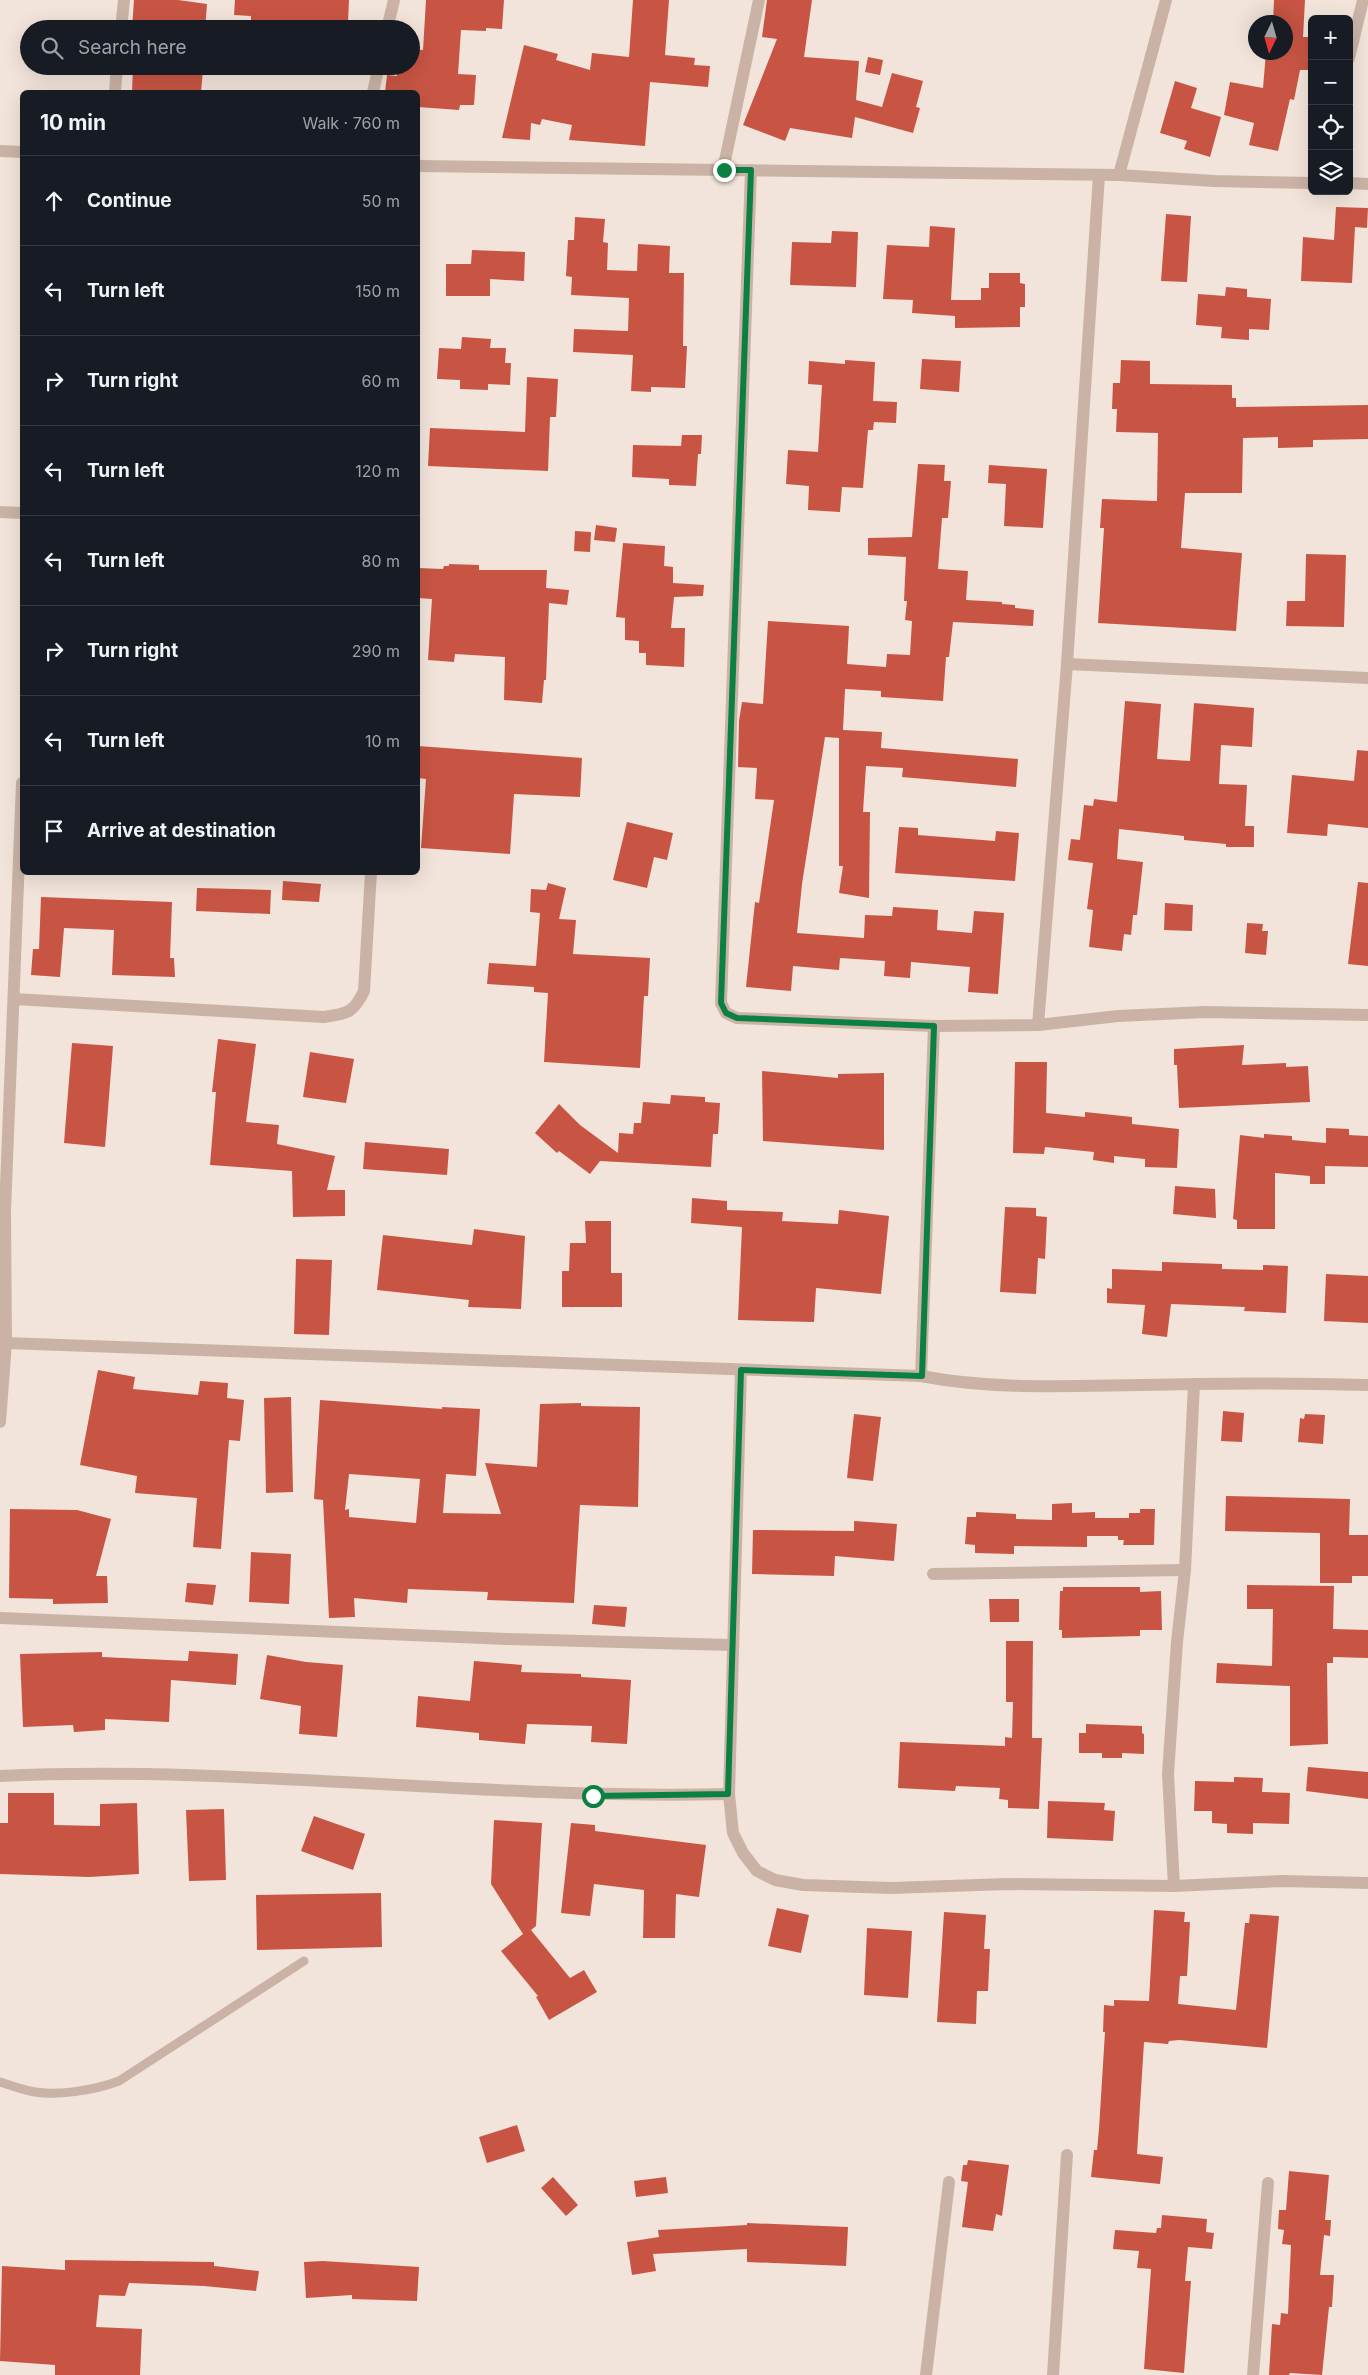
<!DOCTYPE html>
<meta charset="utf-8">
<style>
:root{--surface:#171b24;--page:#20242c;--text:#f1f3f6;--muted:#9ea1a6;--line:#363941}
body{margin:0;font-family:Inter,sans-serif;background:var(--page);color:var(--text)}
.controls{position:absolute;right:15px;top:15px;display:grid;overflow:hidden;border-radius:8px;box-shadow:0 5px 20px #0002}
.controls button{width:45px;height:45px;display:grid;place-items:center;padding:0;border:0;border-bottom:1px solid var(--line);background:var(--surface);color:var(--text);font:25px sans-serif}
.compass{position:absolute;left:1248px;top:15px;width:45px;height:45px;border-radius:50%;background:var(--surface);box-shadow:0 5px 20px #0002;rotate:185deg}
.stop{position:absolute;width:15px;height:15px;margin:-11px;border:4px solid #0b8043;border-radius:50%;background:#fff}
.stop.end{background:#0b8043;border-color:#fff;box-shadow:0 1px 5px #0008}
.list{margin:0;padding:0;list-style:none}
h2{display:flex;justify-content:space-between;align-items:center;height:65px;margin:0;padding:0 20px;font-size:21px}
h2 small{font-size:16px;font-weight:400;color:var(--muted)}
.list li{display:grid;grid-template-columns:32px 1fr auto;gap:15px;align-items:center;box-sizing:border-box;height:90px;padding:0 20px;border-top:1px solid var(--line)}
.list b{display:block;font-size:19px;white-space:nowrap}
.list em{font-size:16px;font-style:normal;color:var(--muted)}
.icon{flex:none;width:28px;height:28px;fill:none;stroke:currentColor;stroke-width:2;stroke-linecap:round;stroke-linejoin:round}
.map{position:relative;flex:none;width:1368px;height:2375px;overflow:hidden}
.search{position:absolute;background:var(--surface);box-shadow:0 5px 20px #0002;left:20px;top:20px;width:400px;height:55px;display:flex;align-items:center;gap:12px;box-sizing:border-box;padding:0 18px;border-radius:28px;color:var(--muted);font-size:19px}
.panel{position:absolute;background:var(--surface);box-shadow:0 5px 20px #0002;left:20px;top:90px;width:400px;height:785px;border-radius:8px}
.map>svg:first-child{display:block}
.building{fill:#c85543;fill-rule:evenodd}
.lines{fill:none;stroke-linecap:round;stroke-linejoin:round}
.service{stroke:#cab3a6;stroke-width:9}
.minor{stroke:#cab3a6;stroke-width:12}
.route{stroke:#0b8043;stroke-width:6}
</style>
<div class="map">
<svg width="1368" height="2375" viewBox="0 0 1368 2375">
<rect width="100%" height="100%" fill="#f2e4da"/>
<g class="building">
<polygon points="134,0 178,0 207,4 205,29 132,29"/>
<polygon points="235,0 349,0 348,22 332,21 332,29 251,29 251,16 234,15"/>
<polygon points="426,0 504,0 502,29 486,28 486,31 461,30 458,74 476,75 474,105 460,105 459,110 418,107 418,92 385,92 387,75 397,76 397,66 411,66 411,49 423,50"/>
<polygon points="633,0 669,0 665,55 695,58 694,65 710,66 708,87 650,82 645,146 569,140 572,125 542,119 540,125 531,123 530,140 502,138 524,45 558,54 556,60 590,70 592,53 629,57"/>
<polygon points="767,0 812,0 804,57 859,61 856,100 882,107 892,73 923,81 916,107 920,108 913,133 855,117 852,138 790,128 785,141 743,125 777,39 762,37"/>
<polygon points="1274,0 1305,0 1303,37 1312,37 1312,70 1300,70 1294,100 1290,99 1278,151 1249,145 1254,123 1224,115 1230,82 1263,88 1266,52 1286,52 1286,22 1273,22"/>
<polygon points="868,57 883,60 880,75 865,72"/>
<polygon points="133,66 181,66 181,69 203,70 201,92 132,92"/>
<polygon points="1175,81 1197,88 1191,108 1221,117 1210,157 1184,149 1187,141 1160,133"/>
<polygon points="1336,207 1368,208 1367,228 1355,227 1352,283 1301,281 1303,237 1334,240"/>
<polygon points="1166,214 1191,216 1187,282 1161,281"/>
<polygon points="575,217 605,219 603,242 608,243 607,270 637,271 638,244 670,246 669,273 684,273 683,346 687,346 685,388 651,387 651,392 631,391 633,355 573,352 574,329 628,331 629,298 571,295 572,277 566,276 568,240 574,240"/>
<polygon points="930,226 955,228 951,300 981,300 981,288 989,288 989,273 1020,273 1020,283 1025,284 1025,307 1020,307 1020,327 955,328 955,316 912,313 913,300 883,299 887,245 929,247"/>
<polygon points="832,231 858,232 856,287 790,285 792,242 831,243"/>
<polygon points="472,250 525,252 524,281 490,279 490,296 446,296 446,264 471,264"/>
<polygon points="1226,287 1247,289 1247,297 1271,299 1269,330 1249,329 1249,340 1221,338 1222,327 1196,325 1198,294 1225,296"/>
<polygon points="462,337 491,339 490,348 506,348 505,363 511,363 510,385 488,384 488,390 460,389 460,380 437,379 439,348 461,349"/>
<polygon points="922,359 961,361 959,392 920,389"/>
<polygon points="845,360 875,362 873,401 897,402 896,423 874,422 873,430 868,430 863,488 842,487 840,512 808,510 809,486 786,484 788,450 818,452 822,385 808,384 809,361 845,364"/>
<polygon points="1121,360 1150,361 1150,384 1232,385 1232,398 1236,398 1236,407 1368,405 1368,439 1313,440 1313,447 1278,448 1278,437 1243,438 1242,493 1185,493 1181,548 1242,553 1236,631 1098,623 1104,528 1100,528 1102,499 1157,501 1158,433 1116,432 1117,409 1112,409 1113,383 1120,383"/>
<polygon points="527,377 558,379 556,417 550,417 548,471 428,466 430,428 525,432"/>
<polygon points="682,435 702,435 701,454 698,454 696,486 669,485 669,479 632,477 633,445 681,446"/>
<polygon points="918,464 945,465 944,481 951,481 948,518 942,518 938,569 968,571 966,600 1002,602 1002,604 1015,605 1015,608 1034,610 1033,626 953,622 949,657 946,657 943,701 881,697 881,691 845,689 843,730 882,732 881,748 1018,759 1016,787 902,777 903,768 866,766 863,812 870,812 869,898 839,893 843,866 839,866 839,738 825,737 802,884 797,933 864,938 865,915 892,916 893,907 938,910 937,930 972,933 974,911 1004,913 998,994 968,992 970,967 911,962 910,978 884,976 885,961 840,958 839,970 793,966 791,991 746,987 755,902 759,903 774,800 755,799 757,768 738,767 739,721 742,702 763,704 768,621 849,626 847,664 886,667 887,654 910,655 912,621 905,620 907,601 904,601 906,557 868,555 868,538 912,537"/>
<polygon points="989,465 1047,469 1043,528 1004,526 1006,484 988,483"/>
<polygon points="596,525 617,528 615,542 594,540"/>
<polygon points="575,531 591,532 590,552 574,551"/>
<polygon points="623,543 665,546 664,566 673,567 673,583 704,585 703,596 674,597 671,628 685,628 684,667 646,665 646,653 639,653 639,641 625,640 625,618 616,617"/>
<polygon points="1306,554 1346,555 1344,627 1286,626 1287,601 1305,601"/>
<polygon points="449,564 479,565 479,570 547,570 546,588 569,590 567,605 549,603 546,680 544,680 542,703 504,700 505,657 455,654 454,662 428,660 432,599 418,598 418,568 443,569 444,566 449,566"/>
<polygon points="1125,701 1161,704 1157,759 1190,761 1194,703 1254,708 1252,747 1221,745 1219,784 1247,785 1245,826 1254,826 1254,847 1226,847 1226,844 1184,840 1184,836 1119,829 1117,859 1143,862 1137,915 1133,915 1131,935 1124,934 1122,951 1089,947 1093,910 1087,909 1093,863 1068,860 1071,839 1080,840 1084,805 1093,806 1094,799 1117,802"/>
<polygon points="418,746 582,758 580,797 514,794 510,854 421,848 426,779 418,778"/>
<polygon points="1357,750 1368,751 1368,828 1328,824 1327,836 1287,833 1292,775 1354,781"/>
<polygon points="627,822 673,833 667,860 654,857 647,888 613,880"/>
<polygon points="899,827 918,828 918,835 995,841 996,831 1019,833 1015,881 895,873"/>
<polygon points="283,881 321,884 319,902 282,900"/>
<polygon points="1358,882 1368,883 1368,966 1348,964"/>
<polygon points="548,883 566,888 559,919 576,920 573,954 650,958 648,996 644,996 640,1068 544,1062 548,993 534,992 534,987 487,984 489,963 536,966 540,913 530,912 531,889 546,890"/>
<polygon points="197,888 271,890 270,914 196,911"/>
<polygon points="41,897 172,902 170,958 174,958 175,977 112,975 114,930 64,928 60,977 31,975 33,949 39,949"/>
<polygon points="1165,903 1193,905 1192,931 1164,930"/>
<polygon points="1247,923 1263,924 1262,931 1268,931 1266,955 1245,953"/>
<polygon points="218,1039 256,1044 246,1122 279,1125 277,1144 335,1156 327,1190 345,1190 345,1216 293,1217 292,1171 210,1165 216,1092 212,1092"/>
<polygon points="72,1043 113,1046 105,1147 64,1143"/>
<polygon points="1244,1045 1242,1065 1286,1063 1286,1067 1308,1066 1310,1102 1179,1108 1177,1065 1174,1065 1174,1049"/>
<polygon points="310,1052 354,1059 346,1103 303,1097"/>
<polygon points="1015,1062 1047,1062 1046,1113 1085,1117 1085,1112 1132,1117 1132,1124 1179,1129 1177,1168 1145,1167 1145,1159 1114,1156 1114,1163 1093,1160 1094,1152 1045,1147 1044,1154 1013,1153"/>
<polygon points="762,1071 838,1078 838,1074 884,1073 884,1150 763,1141"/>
<polygon points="671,1095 705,1097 705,1102 720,1103 718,1134 713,1134 711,1167 600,1161 590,1174 559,1151 557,1153 535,1133 559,1104 580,1125 618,1153 619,1133 633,1134 634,1123 641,1123 643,1102 670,1104"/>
<polygon points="1326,1128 1349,1129 1349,1135 1368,1136 1368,1167 1325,1166 1325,1184 1310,1184 1310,1176 1275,1173 1275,1229 1237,1229 1237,1220 1233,1219 1240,1135 1264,1138 1264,1134 1292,1136 1292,1140 1326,1143"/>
<polygon points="365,1142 449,1149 447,1175 363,1169"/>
<polygon points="1175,1186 1215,1189 1216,1218 1173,1214"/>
<polygon points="692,1198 727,1201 727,1210 783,1212 782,1221 838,1224 839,1210 889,1216 881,1294 816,1288 814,1322 738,1320 742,1227 691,1223"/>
<polygon points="1005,1207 1036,1208 1036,1216 1047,1217 1045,1259 1038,1258 1036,1294 1000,1292"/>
<polygon points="585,1221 611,1221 611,1273 622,1273 622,1307 562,1307 562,1271 569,1271 570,1243 586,1243"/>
<polygon points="474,1229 525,1236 521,1309 468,1307 469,1300 377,1290 383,1235 472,1245"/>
<polygon points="296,1259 332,1260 329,1335 294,1334"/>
<polygon points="1162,1262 1222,1264 1222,1269 1263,1270 1263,1265 1288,1266 1286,1313 1244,1311 1245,1307 1171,1304 1167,1337 1142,1334 1145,1305 1107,1303 1107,1288 1112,1289 1112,1269 1162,1271"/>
<polygon points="1326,1274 1368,1276 1368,1323 1324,1321"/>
<polygon points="98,1370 135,1377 133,1389 198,1395 200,1381 228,1383 227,1398 244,1400 240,1441 229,1440 221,1549 193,1547 197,1498 135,1493 137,1476 80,1465"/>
<polygon points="291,1397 293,1492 266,1493 264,1398"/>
<path d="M320,1400l122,9v-2l38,2 -4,67 -30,-2 -3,39 58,1 -16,-51 52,4 3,-63 41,-1v3l59,1 -2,100 -58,-2 -6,98 -87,-3 1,-8 -80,-3 -1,14 -53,-5 1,19 -26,1 -6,-118 -9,-1zM349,1474l71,5 -4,44 -67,-6v-8l-4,1z"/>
<polygon points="1223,1411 1244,1413 1242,1442 1221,1441"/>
<polygon points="854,1414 881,1417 873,1481 847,1478"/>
<polygon points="1305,1414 1325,1415 1323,1444 1298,1442 1300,1418 1304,1419"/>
<polygon points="1226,1496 1350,1499 1349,1535 1368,1535 1368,1576 1352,1576 1352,1583 1320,1583 1320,1533 1225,1531"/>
<polygon points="1072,1503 1072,1513 1095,1512 1095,1518 1129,1518 1129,1513 1140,1513 1140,1509 1155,1509 1154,1545 1123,1545 1124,1540 1118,1540 1118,1536 1087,1536 1087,1547 1014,1546 1014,1554 975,1553 975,1545 965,1544 967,1517 976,1517 976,1512 1016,1514 1016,1519 1052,1520 1052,1504"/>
<polygon points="10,1509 77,1510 111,1519 96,1576 107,1576 108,1603 53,1604 53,1599 9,1598"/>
<polygon points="854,1521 897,1524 894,1561 835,1556 834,1576 752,1574 753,1530 854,1531"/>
<polygon points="251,1552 291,1554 289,1604 249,1602"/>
<polygon points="187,1583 216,1585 213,1605 185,1602"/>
<polygon points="1247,1585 1334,1586 1333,1629 1368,1630 1368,1658 1333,1657 1333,1663 1327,1663 1328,1744 1290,1746 1290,1686 1216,1683 1217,1663 1272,1666 1273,1609 1247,1609"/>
<polygon points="1063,1587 1140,1587 1140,1592 1161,1591 1162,1630 1140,1630 1140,1636 1062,1638 1062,1630 1059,1630 1060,1591 1063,1591"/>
<polygon points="989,1599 1019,1599 1019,1622 990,1622"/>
<polygon points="594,1605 627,1607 625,1627 592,1624"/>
<polygon points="1006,1641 1033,1641 1032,1738 1042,1738 1039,1809 1008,1808 1008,1800 999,1799 1000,1788 956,1786 955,1791 898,1788 900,1742 1005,1746 1005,1737 1012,1738 1013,1702 1006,1702"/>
<polygon points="189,1651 238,1654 236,1685 171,1680 169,1722 105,1719 105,1730 74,1732 73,1725 23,1727 20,1654 102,1652 102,1657 188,1661"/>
<polygon points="267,1655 306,1662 343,1665 337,1737 299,1734 301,1706 260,1699"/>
<polygon points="474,1661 522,1665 521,1672 581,1674 581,1677 631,1680 627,1744 591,1742 592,1726 527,1724 525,1744 479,1740 479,1733 416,1727 418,1696 470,1701"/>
<polygon points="1086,1724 1142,1726 1142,1733 1144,1734 1144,1754 1122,1753 1122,1758 1102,1758 1102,1753 1079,1753 1079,1733 1086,1733"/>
<polygon points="1308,1767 1368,1772 1368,1799 1306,1791"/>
<polygon points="1234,1777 1263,1778 1262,1792 1290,1793 1289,1824 1253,1823 1253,1834 1227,1833 1227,1824 1212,1823 1212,1811 1194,1811 1195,1781 1234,1782"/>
<polygon points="8,1793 54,1793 54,1825 100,1826 100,1804 137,1803 139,1874 89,1877 0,1874 0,1823 8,1823"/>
<polygon points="1048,1801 1105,1803 1104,1810 1115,1811 1113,1841 1047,1838"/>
<polygon points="224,1809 226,1880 189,1881 186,1810"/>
<polygon points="314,1816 365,1834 353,1870 301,1851"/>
<polygon points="494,1820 542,1823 536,1926 531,1930 570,1978 584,1970 597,1992 549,2020 536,1997 538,1996 501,1951 523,1934 491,1884"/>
<polygon points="571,1823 595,1825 595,1831 706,1845 699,1897 676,1894 675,1938 643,1938 644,1890 594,1884 590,1916 561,1913"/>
<polygon points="381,1893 382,1947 257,1950 256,1895"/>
<polygon points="777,1908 809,1915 801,1953 768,1946"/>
<polygon points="1154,1910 1185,1912 1184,1922 1190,1922 1187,1976 1180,1976 1178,2004 1236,2010 1245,1923 1249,1923 1250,1914 1279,1916 1267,2048 1179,2040 1169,2041 1168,2044 1144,2042 1137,2154 1163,2157 1160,2184 1091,2177 1094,2150 1097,2150 1099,2129 1105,2032 1103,2032 1104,2005 1114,2006 1114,2000 1149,2001"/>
<polygon points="944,1912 986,1915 984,1949 990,1949 988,1991 977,1991 976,2024 937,2022"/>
<polygon points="867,1928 912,1931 908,1998 864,1995"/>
<polygon points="517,2125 525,2151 487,2163 479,2137"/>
<polygon points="968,2160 1009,2165 1002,2216 996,2214 993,2231 962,2227 968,2182 961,2181 963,2165 967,2165"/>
<polygon points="1289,2171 1329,2175 1325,2220 1331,2220 1330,2236 1324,2235 1320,2275 1334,2275 1332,2307 1329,2307 1322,2375 1290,2373 1289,2375 1269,2375 1272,2324 1280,2325 1281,2313 1288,2314 1291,2245 1282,2244 1284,2230 1278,2229 1279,2210 1286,2210"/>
<polygon points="553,2177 578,2205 566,2216 541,2188"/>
<polygon points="666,2177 668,2193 636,2197 634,2181"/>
<polygon points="1162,2215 1207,2219 1206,2232 1214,2233 1212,2249 1188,2247 1185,2281 1191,2281 1184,2373 1144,2369 1151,2269 1137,2268 1139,2251 1113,2249 1115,2230 1156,2233 1157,2228 1161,2228"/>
<polygon points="747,2223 848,2227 846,2266 747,2262 747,2249 653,2254 656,2271 632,2275 627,2242 659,2237 658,2230 747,2225"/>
<polygon points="65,2260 214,2262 214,2266 259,2271 256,2291 204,2286 129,2283 125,2296 99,2295 96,2327 142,2329 140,2375 55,2375 55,2365 0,2361 2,2266 65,2270"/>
<polygon points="323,2261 419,2267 417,2301 352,2299 352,2295 306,2298 304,2262"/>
</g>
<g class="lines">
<path class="service" d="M0,2082c10,3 20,7 30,9 25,6 65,-1 89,-10l185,-120"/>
<g class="minor">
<polyline points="121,29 124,0"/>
<polyline points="387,29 394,0"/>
<polyline points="1349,58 1363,0"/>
<polyline points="115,92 117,66"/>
<polyline points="373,92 379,66"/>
<polyline points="0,151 22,152"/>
<polyline points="418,166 1119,175 1214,181 1312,183"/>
<polyline points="723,170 759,0"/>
<polyline points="751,170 721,1003 726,1013 737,1018 934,1026 1038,1025 1067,664 1099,175"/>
<polyline points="1119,175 1166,0"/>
<polyline points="1349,183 1368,184"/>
<polyline points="0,512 22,513"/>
<polyline points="1067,664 1368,678"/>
<path d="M14,999l310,18c24,-3 30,-5 40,-26l7,-119"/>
<polyline points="1038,1025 1118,1016 1205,1012 1368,1015"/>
<path d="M6,1343l915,33c73,14 146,10 220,9 75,-2 151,-2 227,0"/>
<polyline points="741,1370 729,1794 733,1833 743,1853 757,1871 775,1880 803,1885 891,1888 1007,1884 1174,1886 1283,1881 1368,1883"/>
<polyline points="921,1376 934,1026"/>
<polyline points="0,1422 6,1343 5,1211 22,783"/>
<polyline points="933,1574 1185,1570"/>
<polyline points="0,1618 507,1639 732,1645"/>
<path d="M0,1776c243,-11 485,24 729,18"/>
<polyline points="1174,1886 1168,1774 1177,1642 1185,1570 1194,1384"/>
<polyline points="926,2375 949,2182"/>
<polyline points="1053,2375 1067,2155"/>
<polyline points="1253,2375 1268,2183"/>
</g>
</g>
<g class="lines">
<polyline class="route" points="593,1796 728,1794 741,1370 922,1376 934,1026 737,1018 726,1013 721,1003 751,170 724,170"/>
</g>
</svg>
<div class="controls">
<button>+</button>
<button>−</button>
<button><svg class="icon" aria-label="locate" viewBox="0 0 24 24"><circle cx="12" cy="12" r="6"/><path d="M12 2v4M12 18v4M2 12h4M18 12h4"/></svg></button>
<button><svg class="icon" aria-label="layers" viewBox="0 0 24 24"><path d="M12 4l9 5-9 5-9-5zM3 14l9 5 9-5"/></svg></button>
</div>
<svg class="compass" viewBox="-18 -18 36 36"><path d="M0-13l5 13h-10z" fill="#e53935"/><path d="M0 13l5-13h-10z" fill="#9ea1a6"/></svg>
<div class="stop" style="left:593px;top:1796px"></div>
<div class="stop end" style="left:724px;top:170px"></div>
<div class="search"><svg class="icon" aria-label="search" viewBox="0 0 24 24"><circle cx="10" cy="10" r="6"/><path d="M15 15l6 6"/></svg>Search here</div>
<section class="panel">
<h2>10 min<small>Walk · 760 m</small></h2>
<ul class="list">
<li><svg class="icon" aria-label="ahead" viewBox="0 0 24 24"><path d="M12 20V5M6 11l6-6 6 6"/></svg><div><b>Continue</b></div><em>50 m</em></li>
<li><svg class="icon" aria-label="left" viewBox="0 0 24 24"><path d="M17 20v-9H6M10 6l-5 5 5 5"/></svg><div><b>Turn left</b></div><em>150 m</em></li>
<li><svg class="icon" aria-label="right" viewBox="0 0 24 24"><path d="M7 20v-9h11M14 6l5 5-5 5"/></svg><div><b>Turn right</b></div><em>60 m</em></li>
<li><svg class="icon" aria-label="left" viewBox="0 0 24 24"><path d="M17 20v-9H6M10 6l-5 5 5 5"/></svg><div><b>Turn left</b></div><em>120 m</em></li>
<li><svg class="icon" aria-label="left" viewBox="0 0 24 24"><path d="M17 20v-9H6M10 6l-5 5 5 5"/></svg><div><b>Turn left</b></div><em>80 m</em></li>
<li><svg class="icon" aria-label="right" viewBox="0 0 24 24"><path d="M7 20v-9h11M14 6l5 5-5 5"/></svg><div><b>Turn right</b></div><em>290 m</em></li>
<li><svg class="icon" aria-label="left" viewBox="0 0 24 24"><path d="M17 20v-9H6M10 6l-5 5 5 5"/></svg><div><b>Turn left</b></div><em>10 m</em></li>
<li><svg class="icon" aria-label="arrive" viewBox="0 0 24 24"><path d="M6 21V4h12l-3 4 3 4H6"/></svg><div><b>Arrive at destination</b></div></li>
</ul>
</section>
</div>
